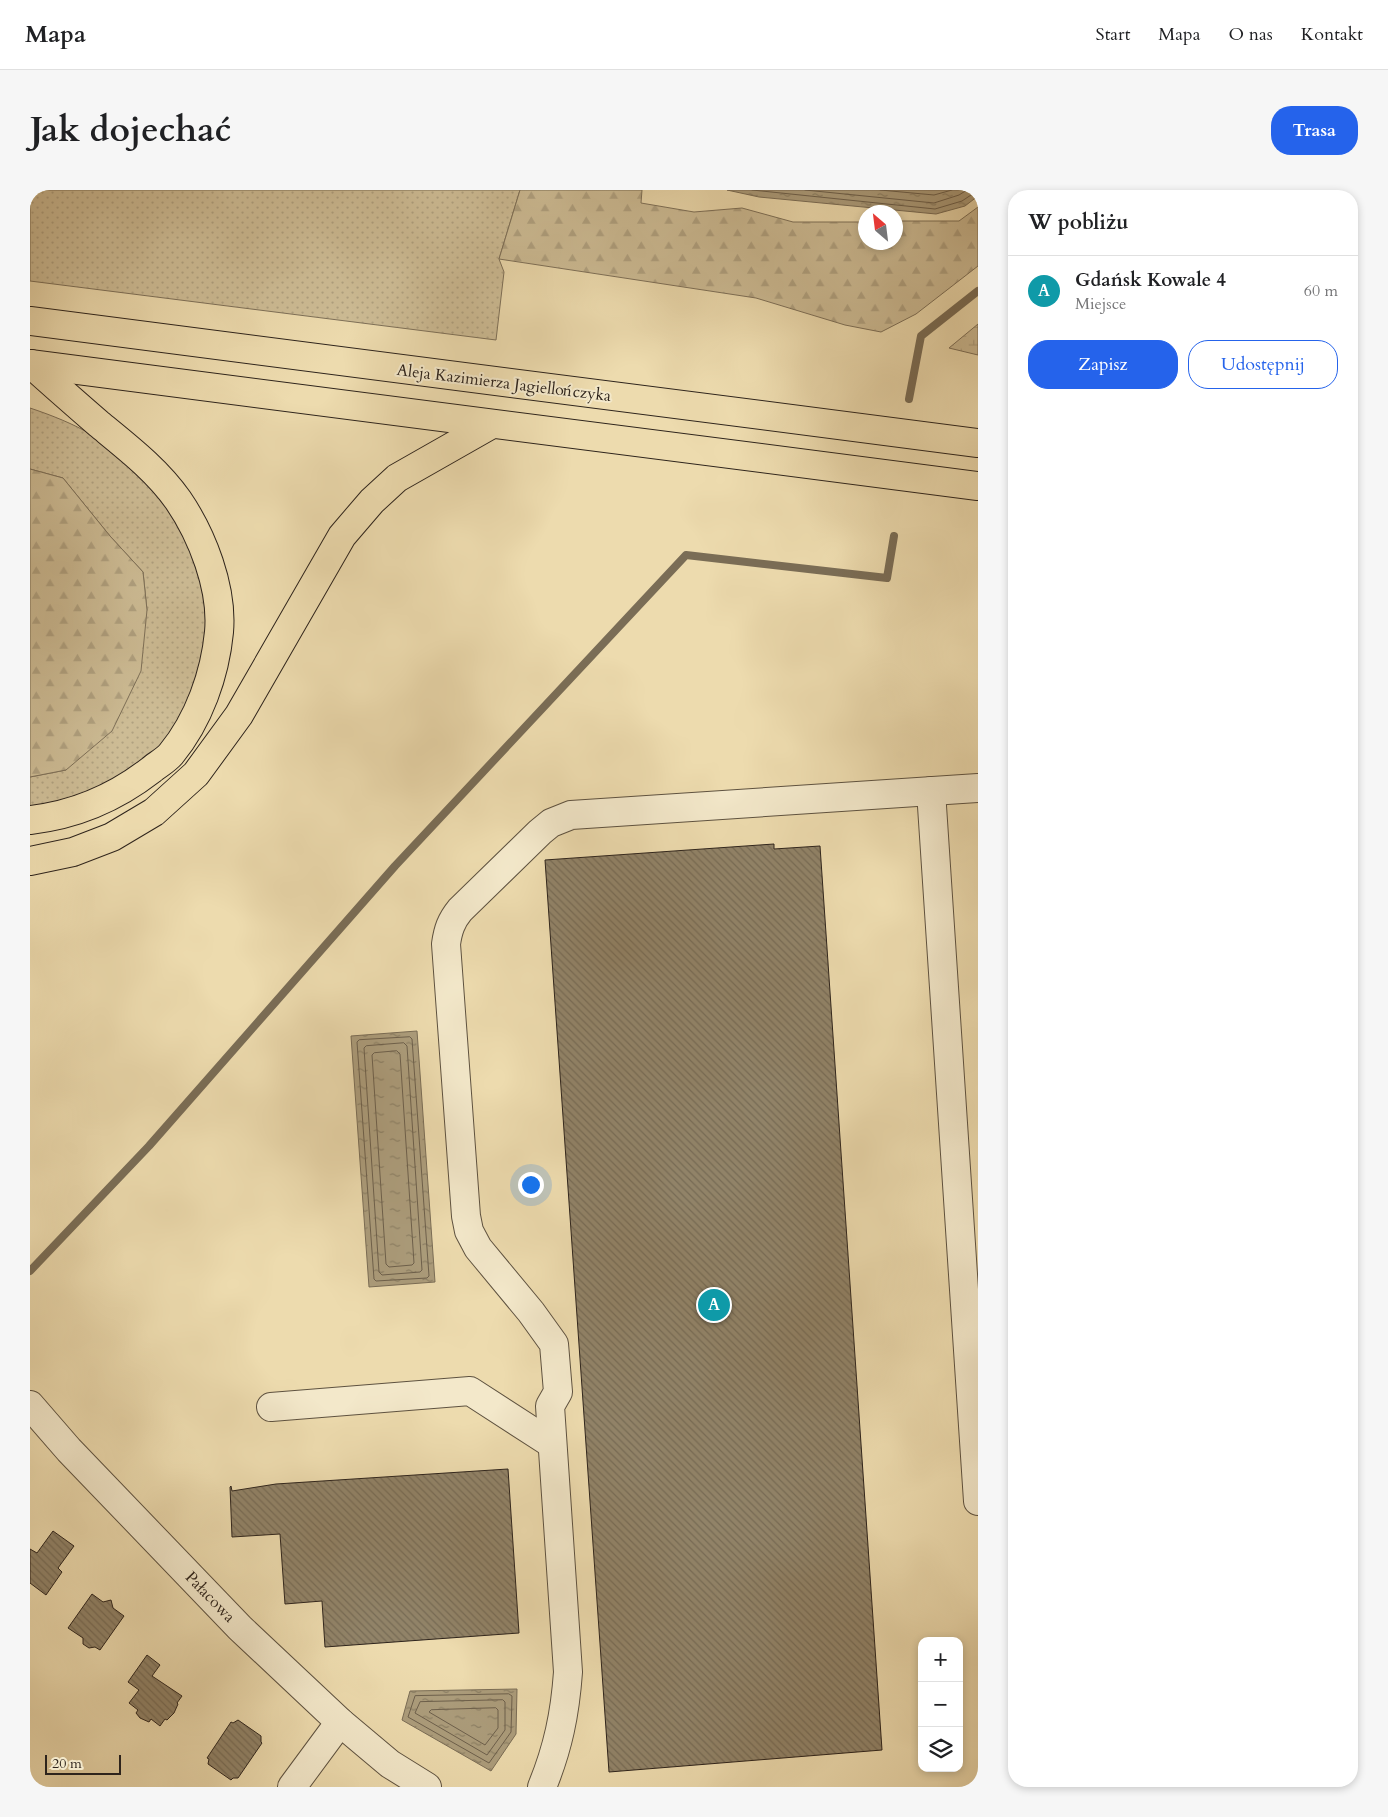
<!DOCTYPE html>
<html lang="pl">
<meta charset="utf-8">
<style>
:root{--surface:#fff;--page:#f6f6f6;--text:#202124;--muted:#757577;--line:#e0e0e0;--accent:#2563eb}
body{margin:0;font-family:Cardo,serif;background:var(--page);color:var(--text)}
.controls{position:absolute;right:15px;bottom:15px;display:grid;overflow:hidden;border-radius:10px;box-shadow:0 2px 8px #0003}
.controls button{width:45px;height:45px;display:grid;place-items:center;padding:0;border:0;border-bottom:1px solid var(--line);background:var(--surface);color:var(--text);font:25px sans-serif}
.compass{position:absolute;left:828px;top:15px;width:45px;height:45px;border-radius:50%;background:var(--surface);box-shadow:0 2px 8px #0003;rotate:332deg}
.scale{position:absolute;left:15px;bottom:12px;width:76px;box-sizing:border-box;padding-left:5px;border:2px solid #2e241c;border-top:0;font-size:14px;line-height:18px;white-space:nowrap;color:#2e241c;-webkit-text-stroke:4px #f3e8ca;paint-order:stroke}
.you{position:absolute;left:500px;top:994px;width:18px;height:18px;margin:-12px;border:4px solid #fff;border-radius:50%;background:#1a73e8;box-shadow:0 0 0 8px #1a73e833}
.badge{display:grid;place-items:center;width:32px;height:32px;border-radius:50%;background:var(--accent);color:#fff;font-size:16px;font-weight:700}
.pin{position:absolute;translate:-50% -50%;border:2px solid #fff;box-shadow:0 1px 5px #0006}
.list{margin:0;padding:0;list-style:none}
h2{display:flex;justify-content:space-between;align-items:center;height:65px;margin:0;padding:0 20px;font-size:21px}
h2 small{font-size:16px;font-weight:400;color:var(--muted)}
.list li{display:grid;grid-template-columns:32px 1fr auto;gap:15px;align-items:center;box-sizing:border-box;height:70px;padding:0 20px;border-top:1px solid var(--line)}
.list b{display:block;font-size:19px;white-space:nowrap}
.list p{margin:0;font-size:16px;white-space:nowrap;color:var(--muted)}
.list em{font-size:16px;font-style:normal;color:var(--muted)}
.actions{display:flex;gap:10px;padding:15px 20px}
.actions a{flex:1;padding:11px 0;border:1px solid var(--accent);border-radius:20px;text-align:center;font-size:18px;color:var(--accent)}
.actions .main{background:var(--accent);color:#fff}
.icon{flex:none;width:28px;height:28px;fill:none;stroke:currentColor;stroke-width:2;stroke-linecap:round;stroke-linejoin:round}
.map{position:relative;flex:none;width:948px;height:1597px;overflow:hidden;border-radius:20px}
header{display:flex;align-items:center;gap:30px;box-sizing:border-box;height:70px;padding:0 25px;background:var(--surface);border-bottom:1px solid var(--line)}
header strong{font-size:24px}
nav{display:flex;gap:28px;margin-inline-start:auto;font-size:18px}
.intro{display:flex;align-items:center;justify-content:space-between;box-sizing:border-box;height:120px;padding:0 30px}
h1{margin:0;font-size:35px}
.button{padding:12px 22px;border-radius:20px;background:var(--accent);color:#fff;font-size:18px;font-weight:700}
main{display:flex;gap:30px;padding:0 30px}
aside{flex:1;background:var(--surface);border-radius:20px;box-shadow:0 2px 8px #0003}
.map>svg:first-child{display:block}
.grass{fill:url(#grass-dots);stroke:#7e7058}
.forest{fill:url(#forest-firs);stroke:#7e7058}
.wetland{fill:url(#wetland-marsh);stroke:#7e7058}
.water{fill:url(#water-ripples);stroke:#7a6d56}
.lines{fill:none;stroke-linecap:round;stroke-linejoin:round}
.shore{stroke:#6d604c;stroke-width:1}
.stream{stroke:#7a6d56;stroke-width:8}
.building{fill:url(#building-back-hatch);stroke:#2e241c}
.minor-casing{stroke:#5e5240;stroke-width:30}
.highway-casing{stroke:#2e241c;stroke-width:30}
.minor{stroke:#f3e8ca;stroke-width:28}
.highway{stroke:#eddbae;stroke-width:28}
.labels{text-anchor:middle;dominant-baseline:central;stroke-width:4;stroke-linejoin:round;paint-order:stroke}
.street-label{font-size:16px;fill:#2e241c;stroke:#f3e8ca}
</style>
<header>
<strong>Mapa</strong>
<nav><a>Start</a><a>Mapa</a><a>O nas</a><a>Kontakt</a></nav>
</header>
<div class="intro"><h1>Jak dojechać</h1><a class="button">Trasa</a></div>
<main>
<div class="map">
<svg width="948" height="1597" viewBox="0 0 948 1597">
<defs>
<pattern id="grass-dots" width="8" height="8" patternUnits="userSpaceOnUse" patternTransform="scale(1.25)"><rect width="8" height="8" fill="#cdbc95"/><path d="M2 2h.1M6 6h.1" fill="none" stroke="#b0a180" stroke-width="1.8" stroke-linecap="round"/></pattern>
<pattern id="forest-firs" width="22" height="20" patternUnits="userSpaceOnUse" patternTransform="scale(1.25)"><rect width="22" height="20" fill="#cdbc95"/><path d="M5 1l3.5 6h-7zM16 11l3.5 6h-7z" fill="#b0a180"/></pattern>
<pattern id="wetland-marsh" width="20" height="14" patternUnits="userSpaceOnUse" patternTransform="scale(1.25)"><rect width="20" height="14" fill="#cdbc95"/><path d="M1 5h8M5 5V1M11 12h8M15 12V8" fill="none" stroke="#b0a180"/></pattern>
<pattern id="water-ripples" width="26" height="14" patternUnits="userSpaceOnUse" patternTransform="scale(1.25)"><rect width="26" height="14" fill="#ac9d7c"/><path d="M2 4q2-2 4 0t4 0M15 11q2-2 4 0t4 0" fill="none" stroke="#8c8065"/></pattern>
<pattern id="building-back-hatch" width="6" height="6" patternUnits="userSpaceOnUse" patternTransform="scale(1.25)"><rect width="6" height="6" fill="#918368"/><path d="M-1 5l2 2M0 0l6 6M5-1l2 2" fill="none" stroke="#776b55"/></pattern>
</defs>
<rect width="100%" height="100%" fill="#eddbae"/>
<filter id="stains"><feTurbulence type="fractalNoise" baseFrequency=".004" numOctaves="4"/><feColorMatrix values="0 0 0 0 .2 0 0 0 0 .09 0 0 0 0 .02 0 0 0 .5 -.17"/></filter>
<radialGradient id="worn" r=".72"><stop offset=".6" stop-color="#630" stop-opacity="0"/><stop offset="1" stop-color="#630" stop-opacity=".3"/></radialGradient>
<g class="grass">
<polygon points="0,0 490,0 469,69 474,82 466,150 0,91"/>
<path d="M0,218c21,7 44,16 62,27 31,20 74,64 90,97 14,29 26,65 24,98 -3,37 -20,87 -45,115 -4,5 -12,10 -17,14 -34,26 -71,42 -114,47v-29l36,-7 81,-160 -4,-38 -33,-36 -47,-58 -33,-9z"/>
</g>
<g class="forest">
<polygon points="490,0 612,0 611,13 664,22 712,18 763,32 835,32 836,52 866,52 866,31 929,31 948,17 948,76 886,124 851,142 815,135 726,108 469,69"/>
<polygon points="0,279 33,288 80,346 113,382 117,420 111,481 82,541 36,580 0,587"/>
</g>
<polygon class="wetland" points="948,134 948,165 919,158"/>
<g class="water">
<polygon points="697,0 948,0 948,6 935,16 906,24 729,7"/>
<polygon points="387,841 405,1092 339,1097 321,846"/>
<polygon points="487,1499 486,1544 461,1581 372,1530 380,1501"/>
</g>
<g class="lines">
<g class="shore">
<polyline points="722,0 905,19 932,11 944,3 948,2"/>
<polyline points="775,0 904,13 929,5 937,0"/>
<polyline points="850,0 904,5 922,0"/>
<polygon points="380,847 382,849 399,1086 397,1088 346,1091 344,1089 327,852 329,850"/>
<polygon points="374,853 377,856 392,1080 390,1082 352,1085 349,1082 334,858 336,856"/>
<polygon points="367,861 370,864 384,1073 382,1075 359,1077 356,1074 342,865 344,863"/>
<polygon points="479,1504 482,1506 481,1542 459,1573 378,1527 385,1506"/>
<polygon points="473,1510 475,1512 475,1540 457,1565 385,1523 390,1512"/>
<polygon points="466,1518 468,1520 468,1538 455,1555 399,1522 401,1520"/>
</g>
<g class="stream">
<polyline points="879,209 891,146 948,101"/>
<polyline points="0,1081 119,956 365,676 656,365 857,388 864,346"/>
</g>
</g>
<g class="building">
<polygon points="744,654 744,659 790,656 852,1560 579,1582 515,670"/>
<polygon points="478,1279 489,1443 295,1457 292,1411 255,1414 250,1344 202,1347 200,1297 201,1296 202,1301 246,1294"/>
<polygon points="23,1341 44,1356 28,1378 32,1382 16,1405 0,1393 0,1359 7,1363"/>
<polygon points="62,1404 73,1412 81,1410 83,1418 94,1426 70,1460 65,1457 59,1458 53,1454 53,1448 38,1438"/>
<polygon points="117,1465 130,1475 122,1486 152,1506 147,1513 148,1514 144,1523 137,1530 135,1529 130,1536 121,1529 119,1532 110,1528 106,1523 108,1520 99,1513 109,1500 98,1492"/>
<polygon points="208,1530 231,1546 231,1552 232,1553 208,1588 203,1588 201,1590 178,1574 179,1569 177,1568 201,1532 203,1533"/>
</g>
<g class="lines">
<defs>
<g id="minor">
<polyline points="901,601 948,1311"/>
<polyline points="0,1215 39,1260 210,1438 310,1532 360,1574 397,1597"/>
<polyline points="241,1217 440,1201 522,1254"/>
<polyline points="262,1597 310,1532"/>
<path d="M512,1597c16,-39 23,-73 26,-115l-18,-266 8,-14 -4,-48 -23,-32 -53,-64 -9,-17 -3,-15 -20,-272c2,-14 5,-23 14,-34l80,-78 11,-9 20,-8 407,-27"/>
</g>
<g id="highway">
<polyline points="0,131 948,253"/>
<polyline points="0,174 948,296"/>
<path d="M0,630c45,-5 85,-22 121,-50 6,-5 15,-10 20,-16 28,-34 44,-80 48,-122 4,-44 -17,-97 -41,-132 -21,-30 -51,-53 -79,-76 -23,-20 -46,-40 -68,-60"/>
<polyline points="0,671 43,662 82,647 124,622 166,584 209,525 312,346 342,311 367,288 462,234"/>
</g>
</defs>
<use href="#minor" class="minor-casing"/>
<use href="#highway" class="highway-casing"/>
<use href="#minor" class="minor"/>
<use href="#highway" class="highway"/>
</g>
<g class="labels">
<g class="street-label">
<text transform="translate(474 193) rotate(7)">Aleja Kazimierza Jagiellończyka</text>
<text transform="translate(180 1407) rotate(46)">Pałacowa</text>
</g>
</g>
<rect width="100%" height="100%" filter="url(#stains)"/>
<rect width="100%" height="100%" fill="url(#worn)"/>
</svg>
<div class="controls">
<button>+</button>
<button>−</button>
<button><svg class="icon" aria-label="layers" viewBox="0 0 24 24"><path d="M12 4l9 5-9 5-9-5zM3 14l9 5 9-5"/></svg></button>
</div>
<svg class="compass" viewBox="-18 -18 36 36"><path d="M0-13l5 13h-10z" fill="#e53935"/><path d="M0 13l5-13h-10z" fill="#757577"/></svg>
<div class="scale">20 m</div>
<div class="you"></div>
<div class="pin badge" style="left:684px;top:1115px;background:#0f9aa8">A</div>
</div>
<aside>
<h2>W pobliżu<small></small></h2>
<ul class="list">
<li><span class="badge" style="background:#0f9aa8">A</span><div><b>Gdańsk Kowale 4</b><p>Miejsce</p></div><em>60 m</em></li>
</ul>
<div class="actions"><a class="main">Zapisz</a><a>Udostępnij</a></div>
</aside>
</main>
